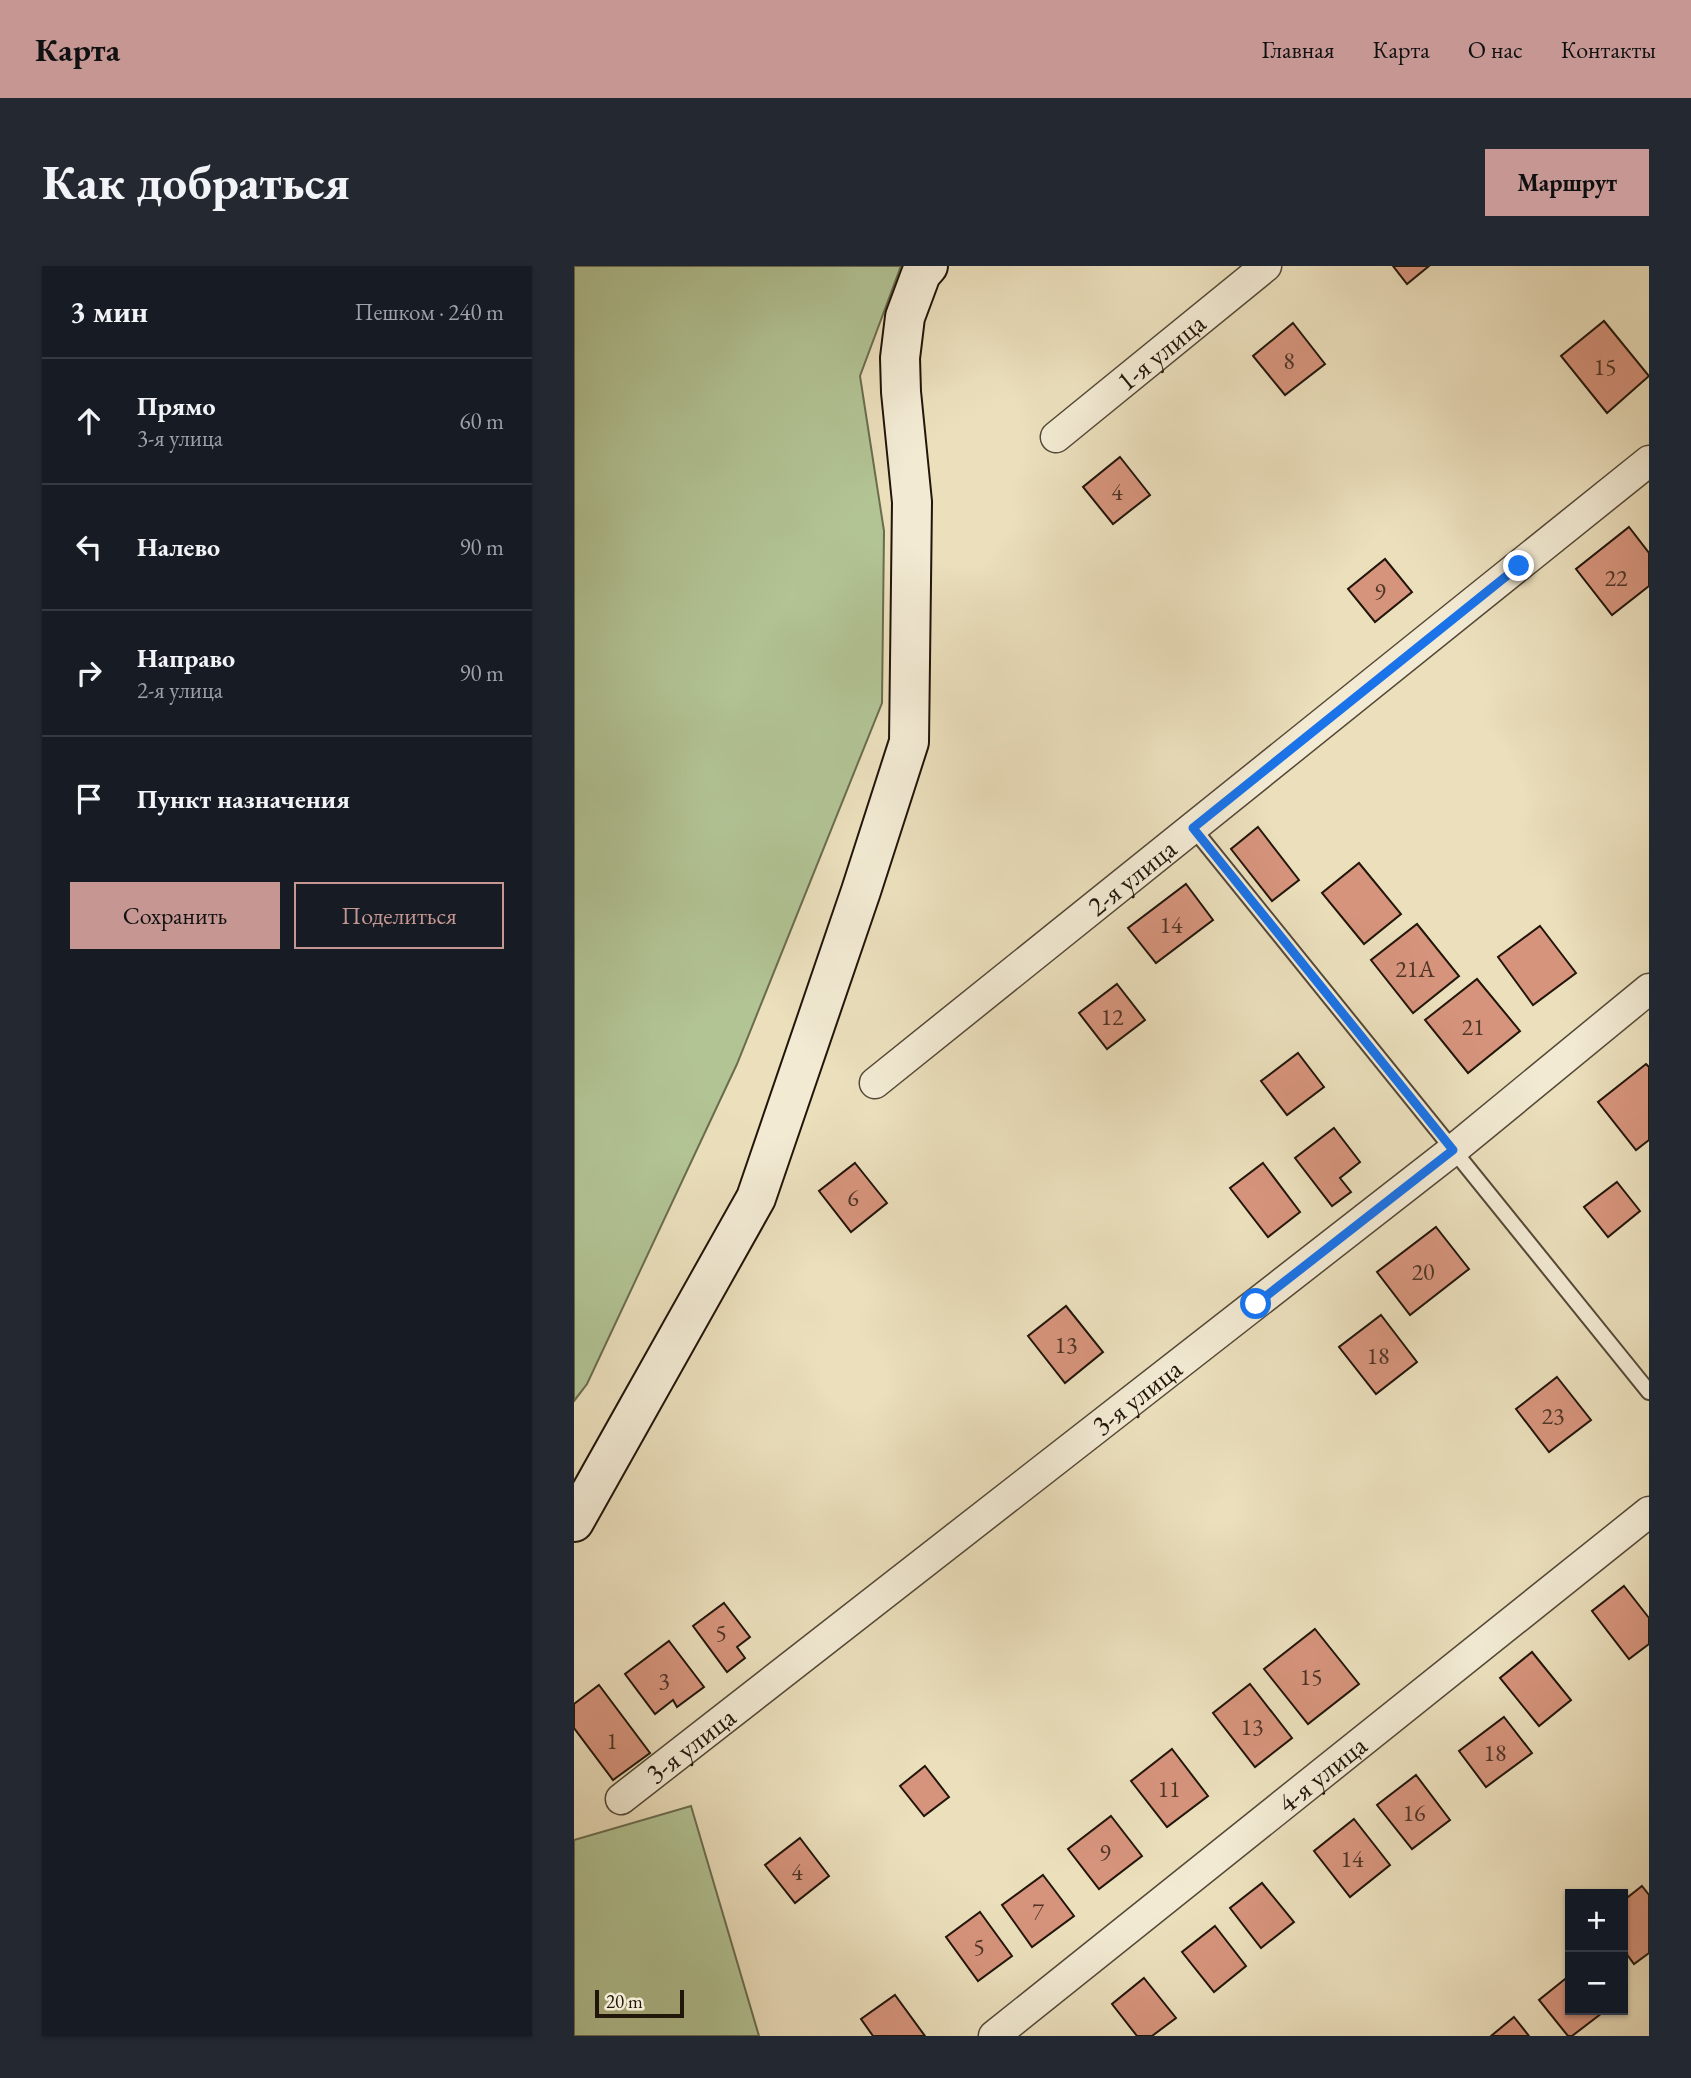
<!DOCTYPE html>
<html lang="ru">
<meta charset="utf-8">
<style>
:root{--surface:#171b24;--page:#242831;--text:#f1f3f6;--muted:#9ea1a6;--line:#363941;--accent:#c59692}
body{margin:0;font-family:"EB Garamond",serif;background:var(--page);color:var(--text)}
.controls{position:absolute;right:21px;bottom:21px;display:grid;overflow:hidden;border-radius:0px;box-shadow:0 2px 5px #0004}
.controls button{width:63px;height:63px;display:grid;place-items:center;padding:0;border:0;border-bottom:2px solid var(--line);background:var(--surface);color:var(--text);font:35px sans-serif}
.scale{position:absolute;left:21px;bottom:18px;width:89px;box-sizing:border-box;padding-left:7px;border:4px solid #22150a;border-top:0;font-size:19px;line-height:24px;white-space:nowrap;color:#22150a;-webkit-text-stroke:5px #f2ead3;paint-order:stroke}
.stop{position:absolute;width:21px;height:21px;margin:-16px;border:5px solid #1a73e8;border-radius:50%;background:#fff}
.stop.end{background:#1a73e8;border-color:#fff;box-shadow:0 2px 7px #0008}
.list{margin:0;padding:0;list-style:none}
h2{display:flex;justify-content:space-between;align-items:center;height:91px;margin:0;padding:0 28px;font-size:30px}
h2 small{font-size:23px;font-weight:400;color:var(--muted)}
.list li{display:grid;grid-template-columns:46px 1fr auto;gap:21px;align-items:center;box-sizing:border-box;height:126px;padding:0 28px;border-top:2px solid var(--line)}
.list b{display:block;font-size:26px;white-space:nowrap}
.list p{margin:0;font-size:23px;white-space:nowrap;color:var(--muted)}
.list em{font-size:23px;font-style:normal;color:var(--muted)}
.actions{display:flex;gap:14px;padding:21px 28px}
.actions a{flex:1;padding:16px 0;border:2px solid var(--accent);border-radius:0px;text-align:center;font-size:24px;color:var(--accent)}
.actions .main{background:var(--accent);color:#111}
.icon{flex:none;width:38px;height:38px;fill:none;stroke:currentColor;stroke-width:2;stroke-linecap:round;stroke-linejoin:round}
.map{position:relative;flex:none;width:1075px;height:1770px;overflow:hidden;border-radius:0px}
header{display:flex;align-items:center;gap:42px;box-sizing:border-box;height:98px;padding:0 35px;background:var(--accent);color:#111}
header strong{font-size:33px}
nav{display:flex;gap:38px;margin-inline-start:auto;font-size:24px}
.intro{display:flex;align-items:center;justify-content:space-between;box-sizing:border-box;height:168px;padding:0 42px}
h1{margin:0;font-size:49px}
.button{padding:18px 32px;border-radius:0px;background:var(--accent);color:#111;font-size:24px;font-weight:700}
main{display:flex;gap:42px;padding:0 42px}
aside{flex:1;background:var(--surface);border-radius:0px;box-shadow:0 2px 5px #0004}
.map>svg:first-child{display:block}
.green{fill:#b2c394;stroke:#6a6c4f;stroke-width:2}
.building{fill:#d6947c;stroke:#22150a;stroke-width:2}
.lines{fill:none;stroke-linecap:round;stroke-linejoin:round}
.lane-casing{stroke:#544836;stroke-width:18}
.street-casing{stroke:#544836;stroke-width:33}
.secondary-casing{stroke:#22150a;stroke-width:42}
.lane{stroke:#f2ead3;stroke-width:14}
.street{stroke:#f2ead3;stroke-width:30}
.secondary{stroke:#f2ead3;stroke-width:38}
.route{stroke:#1a73e8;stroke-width:9}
.labels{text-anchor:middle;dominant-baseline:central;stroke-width:7;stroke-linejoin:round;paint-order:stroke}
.number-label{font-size:24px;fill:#4f3526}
.street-label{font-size:28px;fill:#22150a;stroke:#f2ead3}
</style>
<header>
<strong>Карта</strong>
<nav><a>Главная</a><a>Карта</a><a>О нас</a><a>Контакты</a></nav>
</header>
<div class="intro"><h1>Как добраться</h1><a class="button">Маршрут</a></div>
<main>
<aside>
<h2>3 мин<small>Пешком · 240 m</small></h2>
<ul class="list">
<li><svg class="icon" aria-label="ahead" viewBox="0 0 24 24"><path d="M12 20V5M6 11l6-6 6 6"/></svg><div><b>Прямо</b><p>3-я улица</p></div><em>60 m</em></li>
<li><svg class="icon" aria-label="left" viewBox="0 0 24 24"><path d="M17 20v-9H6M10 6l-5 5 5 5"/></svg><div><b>Налево</b></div><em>90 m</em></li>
<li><svg class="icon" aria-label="right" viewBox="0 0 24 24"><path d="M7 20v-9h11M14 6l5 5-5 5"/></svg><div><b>Направо</b><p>2-я улица</p></div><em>90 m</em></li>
<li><svg class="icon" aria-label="arrive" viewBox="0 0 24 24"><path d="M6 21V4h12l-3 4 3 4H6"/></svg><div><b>Пункт назначения</b></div></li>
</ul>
<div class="actions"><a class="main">Сохранить</a><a>Поделиться</a></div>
</aside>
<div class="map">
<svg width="1075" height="1770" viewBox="0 0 1075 1770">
<rect width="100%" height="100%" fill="#ebdfbc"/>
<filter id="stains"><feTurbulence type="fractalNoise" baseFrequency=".00286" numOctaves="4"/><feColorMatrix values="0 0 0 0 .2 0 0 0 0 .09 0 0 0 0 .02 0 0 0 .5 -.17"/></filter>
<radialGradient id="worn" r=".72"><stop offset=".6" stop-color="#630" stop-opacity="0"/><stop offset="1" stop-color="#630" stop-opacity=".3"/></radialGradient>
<g class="green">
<polygon points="0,0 327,0 286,110 310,265 308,437 163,798 13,1118 0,1135"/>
<polygon points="117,1540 185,1770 0,1770 0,1574"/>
</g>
<g class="building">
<polygon points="819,0 855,0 833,18"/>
<polygon points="1030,55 1075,110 1033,147 987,90"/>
<polygon points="719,57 751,98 711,129 679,90"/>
<polygon points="546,191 576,229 539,258 509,221"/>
<polygon points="1055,261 1075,287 1075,320 1038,349 1002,303"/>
<polygon points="811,293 838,326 801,356 774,323"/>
<polygon points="684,561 725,614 698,635 657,583"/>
<polygon points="785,597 827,648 790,678 748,627"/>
<polygon points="612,618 639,654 582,697 554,662"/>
<polygon points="843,658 885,710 839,747 797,694"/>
<polygon points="966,660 1002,707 959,739 924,691"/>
<polygon points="903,713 946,765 894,807 851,754"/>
<polygon points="543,718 571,754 533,783 505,747"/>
<polygon points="724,787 750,821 713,849 687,815"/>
<polygon points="1072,798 1075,801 1075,874 1062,884 1024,836"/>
<polygon points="760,862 786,896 766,912 777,926 758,940 721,892"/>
<polygon points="281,897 313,937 277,966 245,925"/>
<polygon points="689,897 726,946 694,971 656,922"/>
<polygon points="1043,916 1066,945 1034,971 1010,941"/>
<polygon points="862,961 895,1003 836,1049 803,1006"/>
<polygon points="492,1040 529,1086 491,1117 454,1070"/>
<polygon points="807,1049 843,1096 802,1128 765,1081"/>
<polygon points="983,1111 1017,1154 975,1186 942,1143"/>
<polygon points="1050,1320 1075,1352 1075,1378 1055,1393 1018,1345"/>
<polygon points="150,1337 176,1371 163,1381 171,1392 153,1406 119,1360"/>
<polygon points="741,1363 785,1418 734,1458 690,1403"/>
<polygon points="95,1375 130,1421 103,1441 99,1434 81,1448 51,1408"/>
<polygon points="958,1386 997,1434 965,1460 926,1412"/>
<polygon points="676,1418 718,1472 681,1501 639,1447"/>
<polygon points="25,1419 76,1487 39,1514 0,1462 0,1438"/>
<polygon points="930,1451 958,1487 912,1521 885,1485"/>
<polygon points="598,1483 634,1530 593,1561 557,1515"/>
<polygon points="351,1500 375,1531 350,1550 326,1520"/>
<polygon points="842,1509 876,1554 838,1583 803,1539"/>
<polygon points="537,1550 568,1590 525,1623 494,1583"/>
<polygon points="780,1553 816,1599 776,1631 740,1585"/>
<polygon points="226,1572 255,1610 221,1637 191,1599"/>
<polygon points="469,1609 500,1650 458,1681 428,1639"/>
<polygon points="688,1617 720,1656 687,1682 656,1642"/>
<polygon points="1068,1620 1075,1629 1075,1687 1060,1698 1049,1683 1049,1635"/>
<polygon points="406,1646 438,1690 404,1715 372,1671"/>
<polygon points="641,1660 672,1700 640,1726 608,1686"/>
<polygon points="996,1709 996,1744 1032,1744 998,1770 994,1770 965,1734"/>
<polygon points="570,1712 602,1752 578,1770 563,1770 538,1738"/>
<polygon points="321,1729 351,1770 299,1770 287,1753"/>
<polygon points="940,1751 955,1770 917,1770"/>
</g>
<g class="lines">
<defs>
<polyline id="lane" points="619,562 1075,1126"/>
<g id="street">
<path id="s1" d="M482,171l210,-171"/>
<path id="s2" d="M301,817l774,-622"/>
<path id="s3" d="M47,1533l832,-649 196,-161"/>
<path id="s4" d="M420,1770l655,-524"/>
</g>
<polyline id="secondary" points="0,1256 182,932 287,625 335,476 338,236 327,126 326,92 331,51 347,8 354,0"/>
</defs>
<use href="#lane" class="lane-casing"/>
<use href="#street" class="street-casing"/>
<use href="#secondary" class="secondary-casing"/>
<use href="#lane" class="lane"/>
<use href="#street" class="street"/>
<use href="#secondary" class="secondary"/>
</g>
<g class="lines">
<polyline class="route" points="682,1038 879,884 619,562 945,300"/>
</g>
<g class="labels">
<g class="number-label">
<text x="715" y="94">8</text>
<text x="1031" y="100">15</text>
<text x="543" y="225">4</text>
<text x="1042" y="311">22</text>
<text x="806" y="325">9</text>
<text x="597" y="658">14</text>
<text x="841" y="702">21А</text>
<text x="538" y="750">12</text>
<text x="899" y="760">21</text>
<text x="279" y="931">6</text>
<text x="849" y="1005">20</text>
<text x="492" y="1078">13</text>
<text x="804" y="1089">18</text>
<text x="979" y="1149">23</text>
<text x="147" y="1366">5</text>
<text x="737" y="1410">15</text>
<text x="90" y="1414">3</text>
<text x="678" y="1460">13</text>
<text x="38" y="1474">1</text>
<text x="921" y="1486">18</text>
<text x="595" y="1522">11</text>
<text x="840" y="1546">16</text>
<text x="531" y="1586">9</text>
<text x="778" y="1592">14</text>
<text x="223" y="1605">4</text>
<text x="464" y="1645">7</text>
<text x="405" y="1680">5</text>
</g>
<g class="street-label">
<text stroke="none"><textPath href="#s1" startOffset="135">1-я улица</textPath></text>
<text stroke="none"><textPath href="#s2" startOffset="329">2-я улица</textPath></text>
<text stroke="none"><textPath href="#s3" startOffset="654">3-я улица</textPath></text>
<text stroke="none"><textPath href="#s3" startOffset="88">3-я улица</textPath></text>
<text stroke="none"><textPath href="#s4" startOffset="420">4-я улица</textPath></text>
</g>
</g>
<rect width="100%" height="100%" filter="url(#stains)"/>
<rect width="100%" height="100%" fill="url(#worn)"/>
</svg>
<div class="controls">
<button>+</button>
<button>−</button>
</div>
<div class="scale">20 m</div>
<div class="stop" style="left:682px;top:1038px"></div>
<div class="stop end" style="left:945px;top:300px"></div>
</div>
</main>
